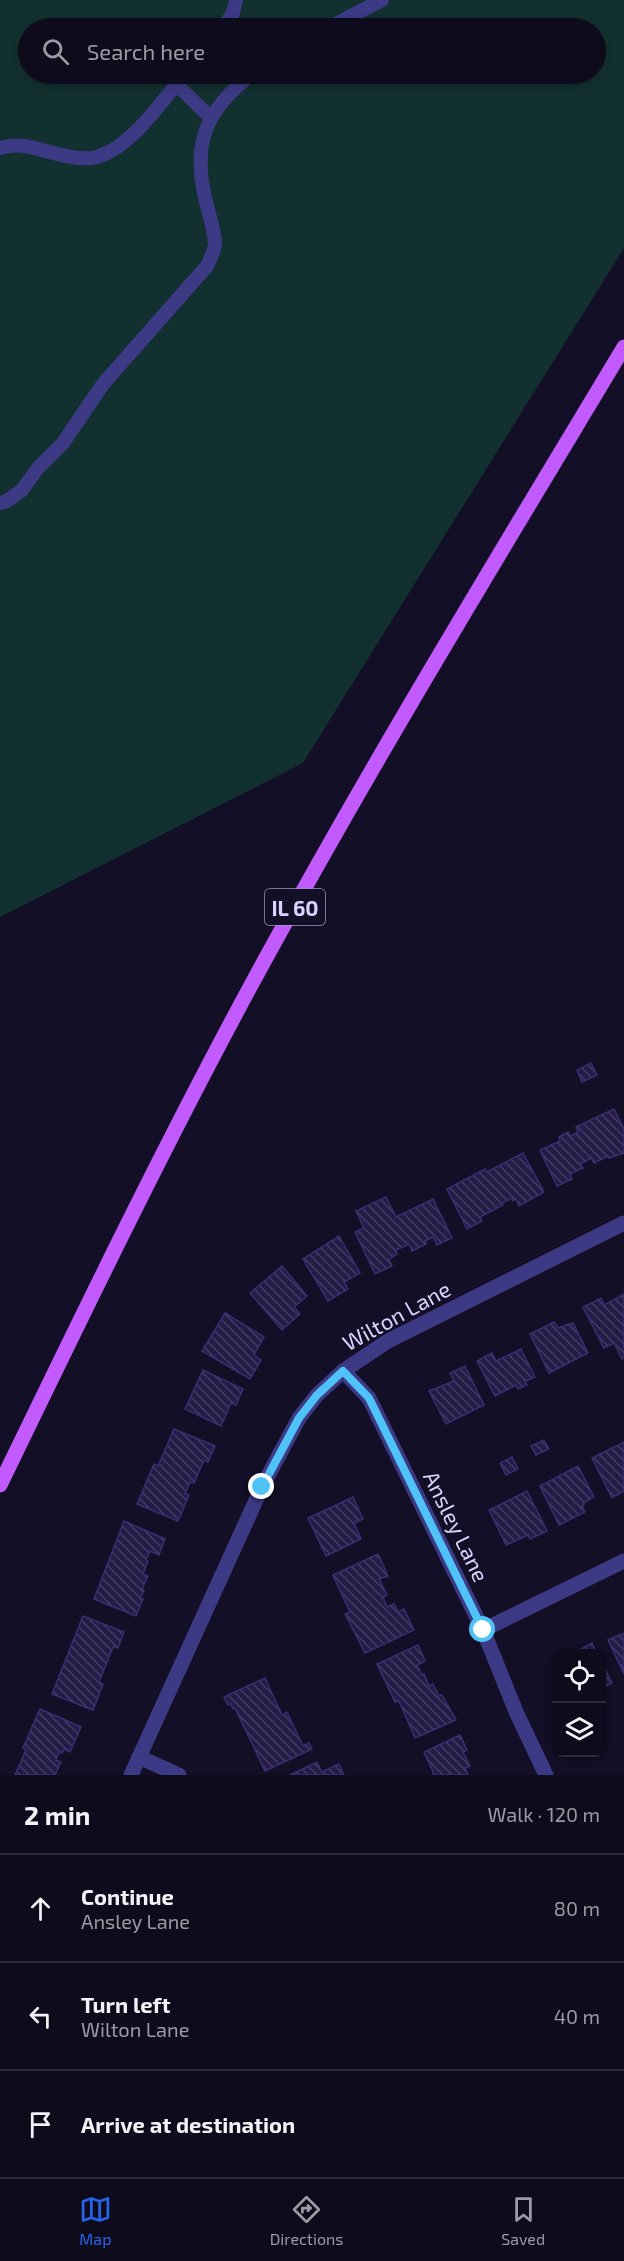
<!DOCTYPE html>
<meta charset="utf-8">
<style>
:root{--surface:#0e0b1c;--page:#171425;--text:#f1f3f6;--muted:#9b9ba3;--line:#2e2b3b;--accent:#2563eb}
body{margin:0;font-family:"Exo 2",sans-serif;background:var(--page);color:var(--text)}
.controls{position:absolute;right:18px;bottom:18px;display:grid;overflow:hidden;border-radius:12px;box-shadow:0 3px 9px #0003}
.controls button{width:54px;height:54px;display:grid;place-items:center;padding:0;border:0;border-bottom:2px solid var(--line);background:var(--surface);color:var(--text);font:30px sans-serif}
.stop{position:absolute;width:18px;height:18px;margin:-14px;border:4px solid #4fc3f7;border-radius:50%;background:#fff}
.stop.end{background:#4fc3f7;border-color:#fff;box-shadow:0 2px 6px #0008}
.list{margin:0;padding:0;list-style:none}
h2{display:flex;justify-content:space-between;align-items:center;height:78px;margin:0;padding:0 24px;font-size:26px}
h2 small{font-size:20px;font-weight:400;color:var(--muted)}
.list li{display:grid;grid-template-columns:39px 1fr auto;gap:18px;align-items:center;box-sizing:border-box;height:108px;padding:0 24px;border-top:2px solid var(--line)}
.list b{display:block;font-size:22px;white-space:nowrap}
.list p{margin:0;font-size:20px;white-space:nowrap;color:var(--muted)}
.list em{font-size:20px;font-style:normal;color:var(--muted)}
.icon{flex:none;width:33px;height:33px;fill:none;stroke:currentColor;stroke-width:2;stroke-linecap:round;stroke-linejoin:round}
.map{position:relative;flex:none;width:624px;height:1775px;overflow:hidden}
.search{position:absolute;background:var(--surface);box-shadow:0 3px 9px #0003;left:18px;right:18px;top:18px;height:66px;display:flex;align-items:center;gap:15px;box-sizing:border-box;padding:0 21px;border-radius:33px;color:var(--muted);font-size:22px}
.sheet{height:402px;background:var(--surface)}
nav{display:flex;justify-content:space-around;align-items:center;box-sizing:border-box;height:84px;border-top:2px solid var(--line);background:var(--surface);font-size:16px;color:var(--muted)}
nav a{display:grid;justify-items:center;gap:3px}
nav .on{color:var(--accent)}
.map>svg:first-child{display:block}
.grass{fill:#12302f;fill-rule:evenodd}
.building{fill:url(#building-back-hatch);stroke:#3b2d73;stroke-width:1.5}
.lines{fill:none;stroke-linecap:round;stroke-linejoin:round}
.lane{stroke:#3d3a85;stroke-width:14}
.street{stroke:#3d3a85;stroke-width:15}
.primary{stroke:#c25bff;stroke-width:15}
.route{stroke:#4fc3f7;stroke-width:8}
.labels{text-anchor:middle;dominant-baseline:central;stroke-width:4.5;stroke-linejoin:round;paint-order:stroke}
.shield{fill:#130f26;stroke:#9e99be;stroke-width:1.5}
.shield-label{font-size:21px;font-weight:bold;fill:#d9d4ff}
.street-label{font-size:22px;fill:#d9d4ff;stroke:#130f26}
</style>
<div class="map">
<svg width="624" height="1775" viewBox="0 0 624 1775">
<defs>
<pattern id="building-back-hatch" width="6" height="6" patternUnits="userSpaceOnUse" patternTransform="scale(1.5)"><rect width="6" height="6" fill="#241b47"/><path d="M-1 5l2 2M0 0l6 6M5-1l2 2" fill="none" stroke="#433b63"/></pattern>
</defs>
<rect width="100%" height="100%" fill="#130f26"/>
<path class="grass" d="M0,0h624v248l-321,515 -303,154zM28,28h568v46h-568z"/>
<g class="building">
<polygon points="591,1063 597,1075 582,1082 577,1070"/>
<polygon points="614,1109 624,1129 624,1153 609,1158 608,1156 594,1163 591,1158 580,1164 583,1168 570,1174 572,1179 557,1186 540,1150 560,1141 559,1137 568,1132 570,1136 578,1132 576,1127"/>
<polygon points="523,1153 544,1192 519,1206 516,1199 513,1201 512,1198 502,1203 503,1205 480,1217 482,1221 467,1229 447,1189 485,1169 487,1172"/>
<polygon points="386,1197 396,1217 433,1199 452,1238 437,1245 433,1237 425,1241 426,1244 412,1251 409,1244 396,1250 397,1254 389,1259 392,1266 375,1274 355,1232 364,1228 356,1211"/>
<polygon points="339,1236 360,1273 344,1282 348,1289 328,1301 303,1259"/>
<polygon points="282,1266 307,1296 294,1307 300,1314 282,1330 250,1293"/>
<polygon points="624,1294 624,1358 622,1359 614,1343 604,1348 583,1307 601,1298 604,1305"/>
<polygon points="225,1313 264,1337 254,1355 261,1360 250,1379 202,1351"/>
<polygon points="554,1322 558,1328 573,1323 588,1353 549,1373 530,1334"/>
<polygon points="521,1349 535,1377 525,1381 527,1385 518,1389 516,1385 495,1396 477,1361 492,1353 496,1361"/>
<polygon points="465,1366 484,1405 446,1424 429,1391 454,1381 450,1373"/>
<polygon points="203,1370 243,1389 236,1405 231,1403 221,1426 185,1409"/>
<polygon points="174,1429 215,1446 208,1462 204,1460 194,1483 190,1482 185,1494 189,1495 178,1521 137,1504 154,1464 158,1466"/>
<polygon points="544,1440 549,1449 536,1455 531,1446"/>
<polygon points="624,1442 624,1491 612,1498 592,1458"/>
<polygon points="512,1457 518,1469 506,1475 500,1463"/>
<polygon points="578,1466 594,1497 583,1503 584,1505 582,1506 585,1512 559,1525 540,1486"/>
<polygon points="527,1491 547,1531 530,1539 528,1535 506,1545 489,1510"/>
<polygon points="353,1497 363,1519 354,1523 361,1539 326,1556 308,1518"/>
<polygon points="124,1521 165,1539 159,1555 150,1551 146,1560 148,1561 143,1574 148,1576 142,1589 144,1590 140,1599 143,1599 136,1616 94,1599"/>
<polygon points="378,1554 388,1576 379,1579 387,1595 383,1597 387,1607 394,1604 398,1612 404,1609 414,1630 365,1653 345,1614 350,1612 333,1575"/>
<polygon points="83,1616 124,1632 118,1648 113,1647 99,1682 103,1684 93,1710 52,1694"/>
<polygon points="624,1633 624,1674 608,1640"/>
<polygon points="592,1643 597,1654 578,1654 577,1651"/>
<polygon points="418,1645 425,1661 417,1665 422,1675 424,1674 429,1686 433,1684 439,1696 442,1695 456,1720 415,1738 399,1701 395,1702 377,1664"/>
<polygon points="602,1663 612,1683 602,1688"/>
<polygon points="265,1678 282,1715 287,1712 303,1746 309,1743 312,1749 265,1771 235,1708 233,1709 231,1704 228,1705 224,1697"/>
<polygon points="40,1709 81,1727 70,1752 64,1749 62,1753 60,1751 56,1760 61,1762 55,1775 15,1775 26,1750 23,1748"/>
<polygon points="460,1735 467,1750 463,1752 470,1766 465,1768 468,1775 432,1775 434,1774 424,1752"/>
<polygon points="317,1762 322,1772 339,1764 344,1775 290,1775"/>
</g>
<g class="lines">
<g class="lane">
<polyline points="223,28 233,13 236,0"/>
<polyline points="328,28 382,0"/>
<polyline points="176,84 211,118"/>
<path d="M0,148c23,-7 37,2 58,6 13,3 29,7 42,2 33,-11 63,-57 85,-82"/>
<path d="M0,503l7,-2 15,-11 16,-22 25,-25 40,-59 104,-118c3,-7 8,-16 8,-22 0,-14 -7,-32 -10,-46 -13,-57 2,-89 47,-124"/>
</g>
<g class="street">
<polyline points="343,1371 369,1398 483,1630 517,1714 546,1775"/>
<polyline points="483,1630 624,1561"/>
<polyline points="139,1757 179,1775"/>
<polyline points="131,1775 262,1487 299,1418 317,1395 343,1371 388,1341 624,1223"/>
</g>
<path class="primary" d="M0,1485c81,-167 161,-333 249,-496 118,-218 247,-429 375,-642"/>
</g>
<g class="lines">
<polyline class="route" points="262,1487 299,1418 317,1395 343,1371 369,1398 483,1630"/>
</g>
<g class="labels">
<rect class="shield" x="265" y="889" width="60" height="36" rx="4.5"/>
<g class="shield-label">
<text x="295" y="907">IL 60</text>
</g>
<g class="street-label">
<text transform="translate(396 1315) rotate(-29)">Wilton Lane</text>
<text transform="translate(457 1526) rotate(64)">Ansley Lane</text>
</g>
</g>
</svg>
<div class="controls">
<button><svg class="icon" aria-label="locate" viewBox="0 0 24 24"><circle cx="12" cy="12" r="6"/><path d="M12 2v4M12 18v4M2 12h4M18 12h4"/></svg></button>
<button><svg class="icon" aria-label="layers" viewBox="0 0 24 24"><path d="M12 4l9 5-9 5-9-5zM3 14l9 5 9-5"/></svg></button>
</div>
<div class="stop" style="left:483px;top:1630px"></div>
<div class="stop end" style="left:262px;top:1487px"></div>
<div class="search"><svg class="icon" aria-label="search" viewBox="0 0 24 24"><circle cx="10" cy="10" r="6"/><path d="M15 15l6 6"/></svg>Search here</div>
</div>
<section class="sheet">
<h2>2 min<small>Walk · 120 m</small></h2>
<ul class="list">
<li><svg class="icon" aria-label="ahead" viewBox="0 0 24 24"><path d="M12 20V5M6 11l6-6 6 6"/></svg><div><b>Continue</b><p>Ansley Lane</p></div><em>80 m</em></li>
<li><svg class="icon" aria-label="left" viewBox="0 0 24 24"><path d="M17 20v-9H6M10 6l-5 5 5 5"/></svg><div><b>Turn left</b><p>Wilton Lane</p></div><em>40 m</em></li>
<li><svg class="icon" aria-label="arrive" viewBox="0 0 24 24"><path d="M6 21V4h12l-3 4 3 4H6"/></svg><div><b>Arrive at destination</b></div></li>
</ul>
</section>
<nav>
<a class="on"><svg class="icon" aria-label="map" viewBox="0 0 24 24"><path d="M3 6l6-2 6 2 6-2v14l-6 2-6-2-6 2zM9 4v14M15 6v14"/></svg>Map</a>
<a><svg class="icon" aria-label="directions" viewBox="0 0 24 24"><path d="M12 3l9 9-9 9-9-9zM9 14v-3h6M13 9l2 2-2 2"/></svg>Directions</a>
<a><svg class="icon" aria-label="saved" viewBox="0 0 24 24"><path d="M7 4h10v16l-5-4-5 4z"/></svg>Saved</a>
</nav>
